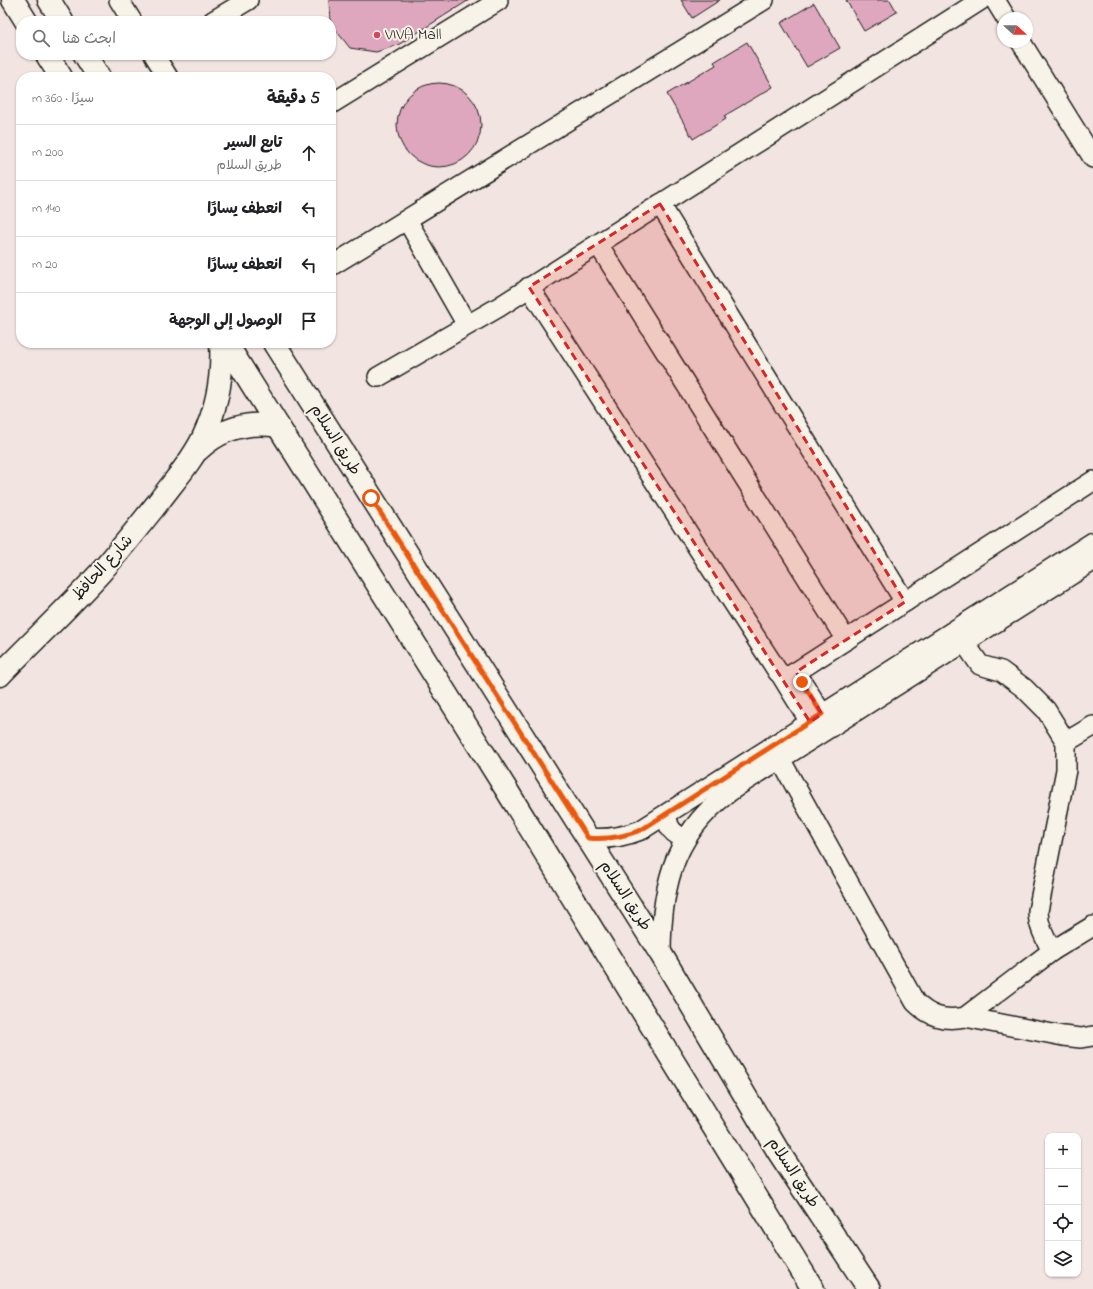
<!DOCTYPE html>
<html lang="ar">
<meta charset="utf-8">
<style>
:root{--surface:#fff;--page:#f2f2f2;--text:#202124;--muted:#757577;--line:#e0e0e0}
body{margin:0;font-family:"Indie Flower","Playpen Sans Arabic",sans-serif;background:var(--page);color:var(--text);direction:rtl}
.controls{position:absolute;right:12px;bottom:12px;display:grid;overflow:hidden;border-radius:8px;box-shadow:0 1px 3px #0004}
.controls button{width:36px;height:36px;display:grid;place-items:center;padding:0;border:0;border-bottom:1px solid var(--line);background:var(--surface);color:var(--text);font:20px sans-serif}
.compass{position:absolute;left:997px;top:12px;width:36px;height:36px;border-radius:50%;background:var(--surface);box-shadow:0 1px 3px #0004;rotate:111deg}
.stop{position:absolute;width:12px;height:12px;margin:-9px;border:3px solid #ea580c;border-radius:50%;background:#fff}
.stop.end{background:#ea580c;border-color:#fff;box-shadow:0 1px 4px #0008}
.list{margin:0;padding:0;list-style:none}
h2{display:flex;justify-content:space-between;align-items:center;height:52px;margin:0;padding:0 16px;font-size:17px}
h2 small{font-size:13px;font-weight:400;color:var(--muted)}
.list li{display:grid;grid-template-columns:26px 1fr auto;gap:12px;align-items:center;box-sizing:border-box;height:56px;padding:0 16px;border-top:1px solid var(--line)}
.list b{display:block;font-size:15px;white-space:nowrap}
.list p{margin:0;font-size:13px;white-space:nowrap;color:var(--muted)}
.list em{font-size:13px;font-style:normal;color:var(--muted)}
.icon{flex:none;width:22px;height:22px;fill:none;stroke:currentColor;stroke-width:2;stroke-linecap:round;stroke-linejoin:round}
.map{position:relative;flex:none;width:1093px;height:1289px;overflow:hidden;direction:ltr}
.search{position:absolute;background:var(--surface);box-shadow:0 1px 3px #0004;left:16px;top:16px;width:320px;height:44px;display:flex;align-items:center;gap:10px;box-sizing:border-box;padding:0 14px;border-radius:16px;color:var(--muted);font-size:15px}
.panel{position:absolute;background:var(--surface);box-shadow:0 1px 3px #0004;left:16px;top:72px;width:320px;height:276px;border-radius:16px;direction:rtl}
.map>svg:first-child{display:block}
.building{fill:#dea7be;stroke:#1c1c1c}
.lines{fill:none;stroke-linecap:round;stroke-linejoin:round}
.minor-casing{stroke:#1c1c1c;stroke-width:22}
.major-casing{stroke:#1c1c1c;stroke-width:25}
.minor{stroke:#f7f3e8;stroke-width:19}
.major{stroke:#f7f3e8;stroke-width:22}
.route{stroke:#ea580c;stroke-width:5}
.marked{fill:#d62828;fill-opacity:0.2;stroke:#d62828;stroke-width:3;stroke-dasharray:8 5;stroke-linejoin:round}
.poi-dot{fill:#d1495b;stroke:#f7f3e8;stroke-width:1.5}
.labels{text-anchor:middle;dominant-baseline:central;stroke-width:4;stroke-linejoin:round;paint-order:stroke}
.poi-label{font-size:16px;fill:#1c1c1c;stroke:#f7f3e8;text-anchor:start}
.street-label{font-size:16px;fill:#1c1c1c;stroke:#f7f3e8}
</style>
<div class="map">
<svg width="1093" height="1289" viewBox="0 0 1093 1289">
<rect width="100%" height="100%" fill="#f2e4e0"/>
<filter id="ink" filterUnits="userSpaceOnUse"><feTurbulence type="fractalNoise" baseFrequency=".025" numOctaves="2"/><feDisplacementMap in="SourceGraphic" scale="8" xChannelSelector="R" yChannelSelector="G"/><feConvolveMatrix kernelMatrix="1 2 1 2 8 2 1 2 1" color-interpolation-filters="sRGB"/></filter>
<g filter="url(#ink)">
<g class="building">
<polygon points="329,0 469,0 398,45 376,52 350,48 331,24 331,21 330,21"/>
<polygon points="681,0 720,0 692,18"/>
<polygon points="846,0 890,0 897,12 864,31"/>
<polygon points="814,3 840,48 807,67 781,23"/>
<polygon points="747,42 773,87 724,116 726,119 693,139 667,94 716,65 714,62"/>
<circle cx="439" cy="125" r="42"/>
</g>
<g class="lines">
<defs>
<g id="minor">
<polyline points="119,0 132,21"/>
<polyline points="995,0 1006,18"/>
<polyline points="213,21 248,0"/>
<polyline points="1021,42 1093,158"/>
<polyline points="154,55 168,77"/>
<polyline points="331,104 498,1"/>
<polyline points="660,204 905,602"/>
<polyline points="407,220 467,325"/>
<polyline points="598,244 846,640"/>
<polyline points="331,266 764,0"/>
<polyline points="529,287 778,672 784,676 791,675 796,672 1093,481"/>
<polyline points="378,377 499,307 981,0"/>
<path d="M964,642l16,23 21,6 23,17 22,22 20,32v28l-28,141c0,15 7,27 14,40l41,-25"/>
<polyline points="796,672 822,714"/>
<polyline points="781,675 810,722"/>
<polyline points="1066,742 1093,726"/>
<path d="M774,748l141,254c15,15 29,19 50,15l87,-66"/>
<path d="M667,814c0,13 6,21 19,24"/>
<path d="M588,838c19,2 35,-1 53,-8l452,-288"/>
<path d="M661,954c0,-74 15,-126 78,-169l354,-224"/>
<polyline points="965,1017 1063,1036 1081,1038 1093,1036"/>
</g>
<g id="major">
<polyline points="13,0 26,21"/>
<polyline points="49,0 62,21"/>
<polyline points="47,55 61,77"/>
<polyline points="85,55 99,77"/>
<polyline points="226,343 506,789 813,1289"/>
<polyline points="274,343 661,954 778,1151 869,1289"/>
<path d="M198,450c22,-21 50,-29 80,-24"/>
<path d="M0,675c33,-34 68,-67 100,-102 21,-24 40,-48 60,-73 15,-20 32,-39 43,-62 14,-30 20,-63 18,-95"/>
</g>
</defs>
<use href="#minor" class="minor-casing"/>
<use href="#major" class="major-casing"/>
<use href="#minor" class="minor"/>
<use href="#major" class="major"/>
</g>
</g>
<g class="lines" filter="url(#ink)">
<path class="route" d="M371,498l217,340c19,2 35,-1 53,-8l181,-116 -20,-32"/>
</g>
<path class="marked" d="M660,204l245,398 -109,70 26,42 -12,8 -281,-435z"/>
<circle class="poi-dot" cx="377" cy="35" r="4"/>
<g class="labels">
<g class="poi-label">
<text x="385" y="35">VIVA Mall</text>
</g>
<g class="street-label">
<text transform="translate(335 440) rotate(58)">طريق السلام</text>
<text transform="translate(103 568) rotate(-48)">شارع الحافظ</text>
<text transform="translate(625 896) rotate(57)">طريق السلام</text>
<text transform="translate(793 1173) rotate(57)">طريق السلام</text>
</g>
</g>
</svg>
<div class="controls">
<button>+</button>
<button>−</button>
<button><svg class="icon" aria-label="locate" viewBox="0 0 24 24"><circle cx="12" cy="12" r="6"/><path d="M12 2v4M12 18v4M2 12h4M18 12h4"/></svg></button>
<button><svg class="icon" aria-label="layers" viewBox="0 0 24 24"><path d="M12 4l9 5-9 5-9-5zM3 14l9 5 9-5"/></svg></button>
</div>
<svg class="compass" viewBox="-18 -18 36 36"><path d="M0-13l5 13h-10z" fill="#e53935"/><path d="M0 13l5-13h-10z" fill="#757577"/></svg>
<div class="stop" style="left:371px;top:498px"></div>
<div class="stop end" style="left:802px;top:682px"></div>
<div class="search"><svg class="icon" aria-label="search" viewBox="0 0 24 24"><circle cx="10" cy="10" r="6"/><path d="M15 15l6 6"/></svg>ابحث هنا</div>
<section class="panel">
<h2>5 دقيقة<small>سيرًا · 360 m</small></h2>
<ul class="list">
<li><svg class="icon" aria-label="ahead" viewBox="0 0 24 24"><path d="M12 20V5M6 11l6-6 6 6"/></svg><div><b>تابع السير</b><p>طريق السلام</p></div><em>200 m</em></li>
<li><svg class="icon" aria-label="left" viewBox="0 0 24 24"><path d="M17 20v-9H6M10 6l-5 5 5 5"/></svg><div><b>انعطف يسارًا</b></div><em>140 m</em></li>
<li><svg class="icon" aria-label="left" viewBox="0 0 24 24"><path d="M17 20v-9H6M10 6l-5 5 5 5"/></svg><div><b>انعطف يسارًا</b></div><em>20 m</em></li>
<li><svg class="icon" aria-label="arrive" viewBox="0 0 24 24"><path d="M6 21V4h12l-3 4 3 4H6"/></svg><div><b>الوصول إلى الوجهة</b></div></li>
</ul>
</section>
</div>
